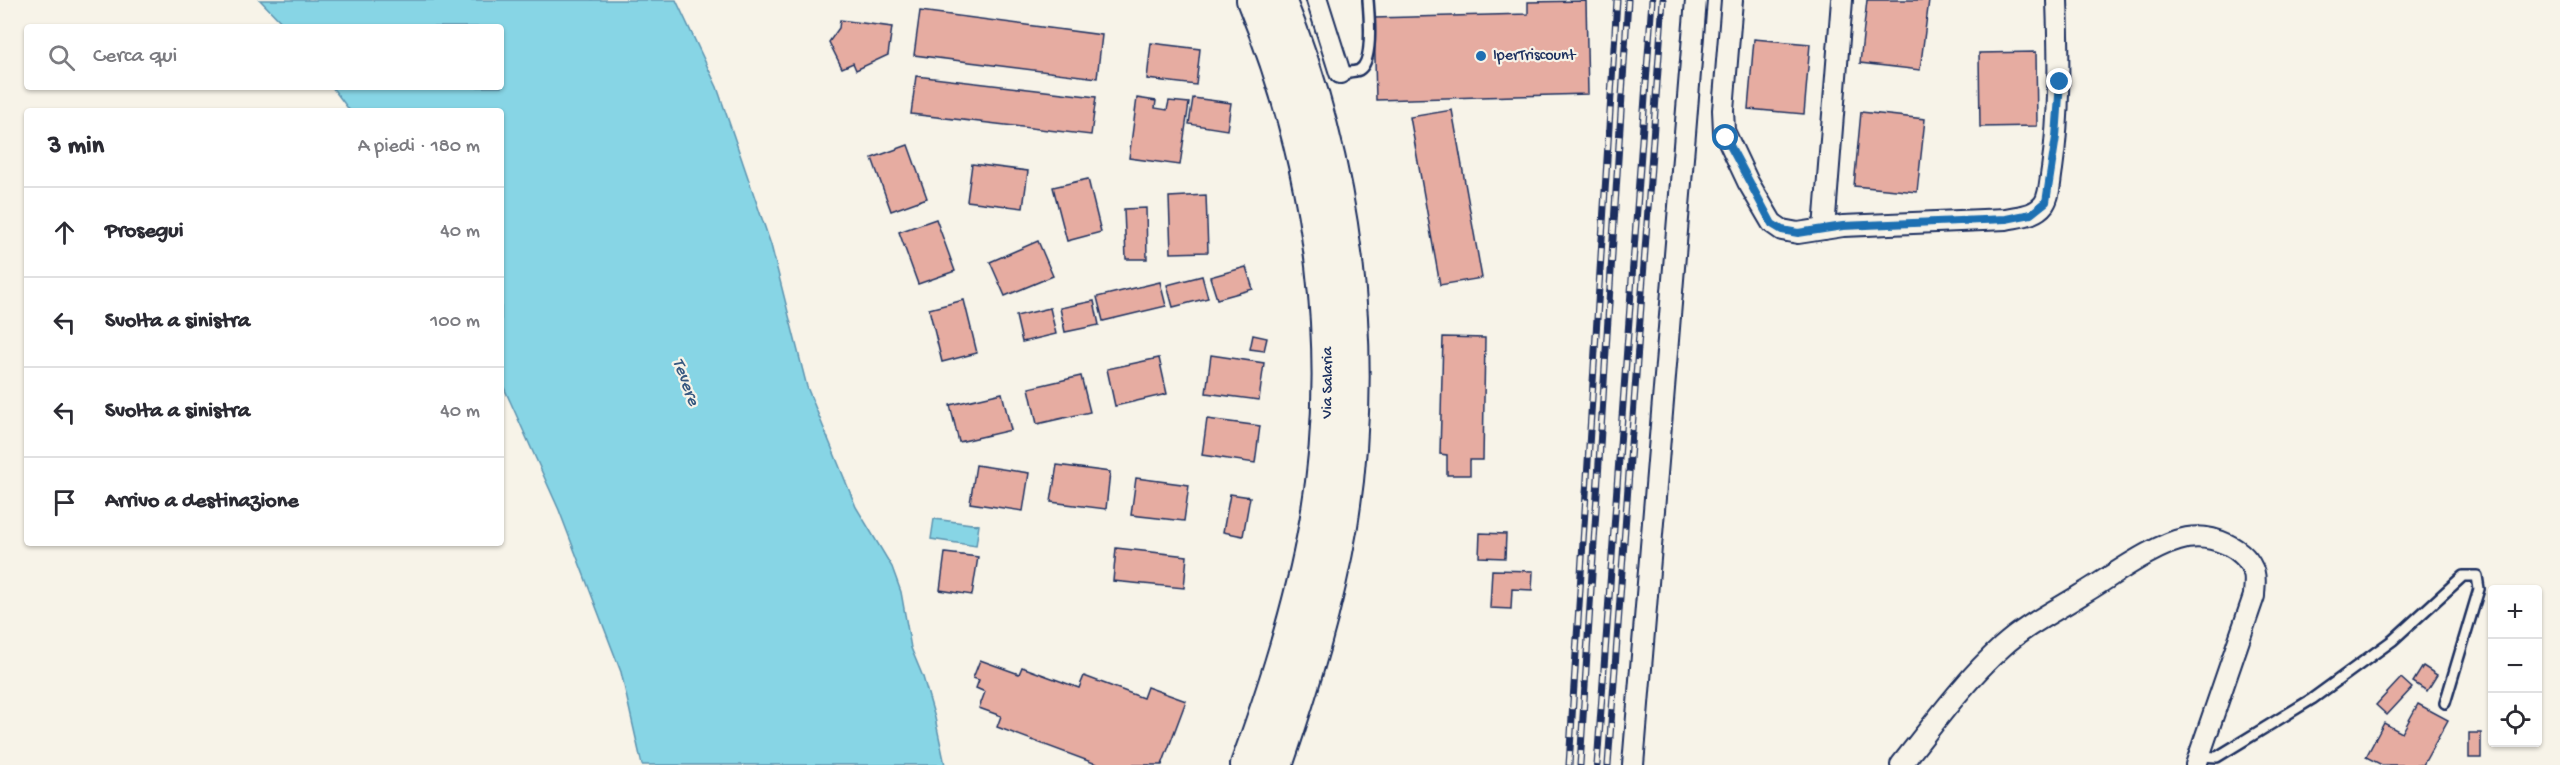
<!DOCTYPE html>
<html lang="it">
<meta charset="utf-8">
<style>
:root{--surface:#fff;--page:#f7f7f7;--text:#2b2b33;--muted:#7c7c81;--line:#e1e1e2}
body{margin:0;font-family:"Gochi Hand",sans-serif;background:var(--page);color:var(--text)}
.controls{position:absolute;right:18px;bottom:18px;display:grid;overflow:hidden;border-radius:6px;box-shadow:0 2px 4px #0004}
.controls button{width:54px;height:54px;display:grid;place-items:center;padding:0;border:0;border-bottom:2px solid var(--line);background:var(--surface);color:var(--text);font:30px sans-serif}
.stop{position:absolute;width:18px;height:18px;margin:-14px;border:4px solid #1f6fb2;border-radius:50%;background:#fff}
.stop.end{background:#1f6fb2;border-color:#fff;box-shadow:0 2px 6px #0008}
.list{margin:0;padding:0;list-style:none}
h2{display:flex;justify-content:space-between;align-items:center;height:78px;margin:0;padding:0 24px;font-size:26px}
h2 small{font-size:20px;font-weight:400;color:var(--muted)}
.list li{display:grid;grid-template-columns:39px 1fr auto;gap:18px;align-items:center;box-sizing:border-box;height:90px;padding:0 24px;border-top:2px solid var(--line)}
.list b{display:block;font-size:22px;white-space:nowrap}
.list em{font-size:20px;font-style:normal;color:var(--muted)}
.icon{flex:none;width:33px;height:33px;fill:none;stroke:currentColor;stroke-width:2;stroke-linecap:round;stroke-linejoin:round}
.map{position:relative;flex:none;width:2560px;height:765px;overflow:hidden}
.search{position:absolute;background:var(--surface);box-shadow:0 2px 4px #0004;left:24px;top:24px;width:480px;height:66px;display:flex;align-items:center;gap:15px;box-sizing:border-box;padding:0 21px;border-radius:6px;color:var(--muted);font-size:22px}
.panel{position:absolute;background:var(--surface);box-shadow:0 2px 4px #0004;left:24px;top:108px;width:480px;height:438px;border-radius:6px}
.map>svg:first-child{display:block}
.water{fill:#87d5e5;stroke:#5c93af;stroke-width:1.5}
.building{fill:#e6aca1;stroke:#1b2f5e;stroke-width:1.5}
.lines{fill:none;stroke-linecap:round;stroke-linejoin:round}
.lane-casing{stroke:#1b2f5e;stroke-width:14}
.street-casing{stroke:#1b2f5e;stroke-width:24}
.primary-casing{stroke:#1b2f5e;stroke-width:36}
.lane{stroke:#f7f3e8;stroke-width:9}
.street{stroke:#f7f3e8;stroke-width:20}
.primary{stroke:#f7f3e8;stroke-width:32}
.rail-casing{stroke:#1b2f5e;stroke-width:7}
.rail{stroke:#f7f3e8;stroke-width:4.5;stroke-dasharray:14;stroke-linecap:butt}
.route{stroke:#1f6fb2;stroke-width:8}
.poi-dot{fill:#1f6fb2;stroke:#f7f3e8;stroke-width:2}
.labels{text-anchor:middle;dominant-baseline:central;stroke-width:4.5;stroke-linejoin:round;paint-order:stroke}
.poi-label{font-size:16px;fill:#1b2f5e;stroke:#f7f3e8;text-anchor:start}
.street-label{font-size:16px;fill:#1b2f5e;stroke:#f7f3e8}
.water-label{font-size:18px;font-style:italic;fill:#365880;stroke:#f7f3e8}
</style>
<div class="map">
<svg width="2560" height="765" viewBox="0 0 2560 765">
<rect width="100%" height="100%" fill="#f7f3e8"/>
<filter id="ink" filterUnits="userSpaceOnUse"><feTurbulence type="fractalNoise" baseFrequency=".0167" numOctaves="2"/><feDisplacementMap in="SourceGraphic" scale="12" xChannelSelector="R" yChannelSelector="G"/><feConvolveMatrix kernelMatrix="1 2 1 2 8 2 1 2 1" color-interpolation-filters="sRGB"/></filter>
<g filter="url(#ink)">
<g class="water">
<polygon points="260,0 676,0 717,87 771,245 807,387 856,507 892,567 901,592 911,648 923,677 935,718 945,765 642,765 621,672 559,510 501,381 501,111 350,111 332,87 501,87 501,27 286,27"/>
<polygon points="934,519 979,525 976,546 931,539"/>
</g>
<g class="building">
<polygon points="1867,0 1929,0 1920,70 1860,63"/>
<polygon points="1586,1 1588,94 1376,100 1374,18 1528,14 1528,2"/>
<polygon points="920,11 1102,35 1097,78 914,55"/>
<polygon points="840,20 892,27 888,55 856,70 853,63 842,68 829,42 839,28"/>
<polygon points="1754,39 1810,44 1804,114 1748,109"/>
<polygon points="1151,43 1200,49 1196,85 1147,79"/>
<polygon points="2036,52 2037,126 1980,127 1979,53"/>
<polygon points="916,76 1096,97 1091,135 911,114"/>
<polygon points="1137,98 1156,101 1155,108 1167,110 1169,101 1189,103 1180,165 1129,158"/>
<polygon points="1193,98 1231,103 1227,130 1189,124"/>
<polygon points="1452,110 1482,278 1440,285 1410,117"/>
<polygon points="1861,112 1925,119 1917,192 1854,186"/>
<polygon points="908,145 927,198 891,211 872,158"/>
<polygon points="972,164 1028,171 1023,208 967,201"/>
<polygon points="1088,179 1101,232 1067,241 1053,187"/>
<polygon points="1206,195 1208,252 1171,253 1169,197"/>
<polygon points="1146,208 1147,259 1126,259 1124,209"/>
<polygon points="936,219 955,271 918,284 899,232"/>
<polygon points="1038,241 1053,276 1005,296 990,262"/>
<polygon points="1246,267 1253,289 1217,299 1210,277"/>
<polygon points="1202,276 1208,298 1173,307 1167,285"/>
<polygon points="1160,282 1166,306 1103,321 1097,297"/>
<polygon points="964,300 977,353 942,362 929,309"/>
<polygon points="1094,301 1099,325 1065,332 1060,308"/>
<polygon points="1050,308 1056,334 1022,342 1016,316"/>
<polygon points="1253,335 1267,338 1264,351 1250,349"/>
<polygon points="1443,337 1485,338 1483,460 1470,460 1470,475 1447,475 1447,455 1440,454"/>
<polygon points="1211,355 1264,363 1259,400 1206,393"/>
<polygon points="1159,358 1167,394 1115,406 1107,369"/>
<polygon points="1081,376 1090,412 1037,424 1029,388"/>
<polygon points="1002,393 1011,430 959,442 950,405"/>
<polygon points="1207,419 1260,426 1255,463 1202,455"/>
<polygon points="976,465 1029,473 1023,511 970,503"/>
<polygon points="1057,465 1110,472 1106,509 1051,502"/>
<polygon points="1136,478 1189,485 1184,521 1131,515"/>
<polygon points="1230,494 1250,497 1243,536 1223,532"/>
<polygon points="1480,533 1506,534 1505,558 1479,557"/>
<polygon points="1116,548 1187,556 1184,588 1113,581"/>
<polygon points="945,553 978,557 972,595 940,590"/>
<polygon points="1492,570 1533,571 1532,590 1512,589 1511,609 1490,608"/>
<polygon points="980,660 1019,674 1022,667 1079,688 1084,676 1143,698 1147,687 1186,701 1162,765 1099,765 997,727 1001,716 979,708 985,692 976,688 979,680 973,678"/>
<polygon points="2423,666 2437,675 2427,691 2413,682"/>
<polygon points="2401,678 2412,688 2387,715 2376,705"/>
<polygon points="2418,704 2448,720 2423,765 2382,765 2366,757 2384,723 2402,733"/>
<rect x="2469" y="733" width="12" height="25"/>
</g>
<g class="lines">
<defs>
<g id="lane">
<path d="M1340,73c6,-1 15,-1 19,-3 15,-8 10,-56 9,-70"/>
<polyline points="2200,756 2217,757 2312,699 2393,640 2463,576 2477,576 2479,589 2445,703"/>
</g>
<g id="street">
<polyline points="1317,0 1340,73"/>
<path d="M1732,0l-9,110 1,21 24,51 24,41 10,7 16,3 45,-7 163,-7c13,-3 29,-3 38,-15 6,-9 6,-24 8,-35 8,-56 7,-112 5,-169"/>
<polyline points="1824,229 1842,0"/>
<polyline points="1633,765 1696,0"/>
<path d="M1901,765c32,-40 63,-84 101,-118 24,-22 53,-36 80,-53 29,-17 72,-50 105,-56 25,-4 59,9 67,35 2,7 0,16 0,23l-58,169"/>
</g>
<g id="primary">
<path id="s1" d="M1247,765c27,-74 51,-149 66,-226 35,-179 9,-371 -60,-539"/>
<path d="M1276,765c27,-79 51,-158 65,-240 28,-176 5,-361 -62,-525"/>
</g>
</defs>
<use href="#lane" class="lane-casing"/>
<use href="#street" class="street-casing"/>
<use href="#primary" class="primary-casing"/>
<use href="#lane" class="lane"/>
<use href="#street" class="street"/>
<use href="#primary" class="primary"/>
<defs>
<g id="rail">
<polyline points="1569,765 1617,0"/>
<polyline points="1580,765 1628,0"/>
<polyline points="1597,765 1652,0"/>
<polyline points="1608,765 1663,0"/>
</g>
</defs>
<use href="#rail" class="rail-casing"/>
<use href="#rail" class="rail"/>
</g>
</g>
<g class="lines" filter="url(#ink)">
<polyline class="route" points="1726,138 1772,224 1782,230 1798,233 1843,226 2006,219 2031,214 2046,202 2056,137 2060,82"/>
</g>
<circle class="poi-dot" cx="1481" cy="56" r="6"/>
<g class="labels">
<g class="poi-label">
<text x="1493" y="56">IperTriscount</text>
</g>
<g class="street-label">
<text stroke="none"><textPath href="#s1" startOffset="393">Via Salaria</textPath></text>
</g>
<g class="water-label">
<text transform="translate(685 382) rotate(70)">Tevere</text>
</g>
</g>
</svg>
<div class="controls">
<button>+</button>
<button>−</button>
<button><svg class="icon" aria-label="locate" viewBox="0 0 24 24"><circle cx="12" cy="12" r="6"/><path d="M12 2v4M12 18v4M2 12h4M18 12h4"/></svg></button>
</div>
<div class="stop" style="left:1726px;top:138px"></div>
<div class="stop end" style="left:2060px;top:82px"></div>
<div class="search"><svg class="icon" aria-label="search" viewBox="0 0 24 24"><circle cx="10" cy="10" r="6"/><path d="M15 15l6 6"/></svg>Cerca qui</div>
<section class="panel">
<h2>3 min<small>A piedi · 180 m</small></h2>
<ul class="list">
<li><svg class="icon" aria-label="ahead" viewBox="0 0 24 24"><path d="M12 20V5M6 11l6-6 6 6"/></svg><div><b>Prosegui</b></div><em>40 m</em></li>
<li><svg class="icon" aria-label="left" viewBox="0 0 24 24"><path d="M17 20v-9H6M10 6l-5 5 5 5"/></svg><div><b>Svolta a sinistra</b></div><em>100 m</em></li>
<li><svg class="icon" aria-label="left" viewBox="0 0 24 24"><path d="M17 20v-9H6M10 6l-5 5 5 5"/></svg><div><b>Svolta a sinistra</b></div><em>40 m</em></li>
<li><svg class="icon" aria-label="arrive" viewBox="0 0 24 24"><path d="M6 21V4h12l-3 4 3 4H6"/></svg><div><b>Arrivo a destinazione</b></div></li>
</ul>
</section>
</div>
